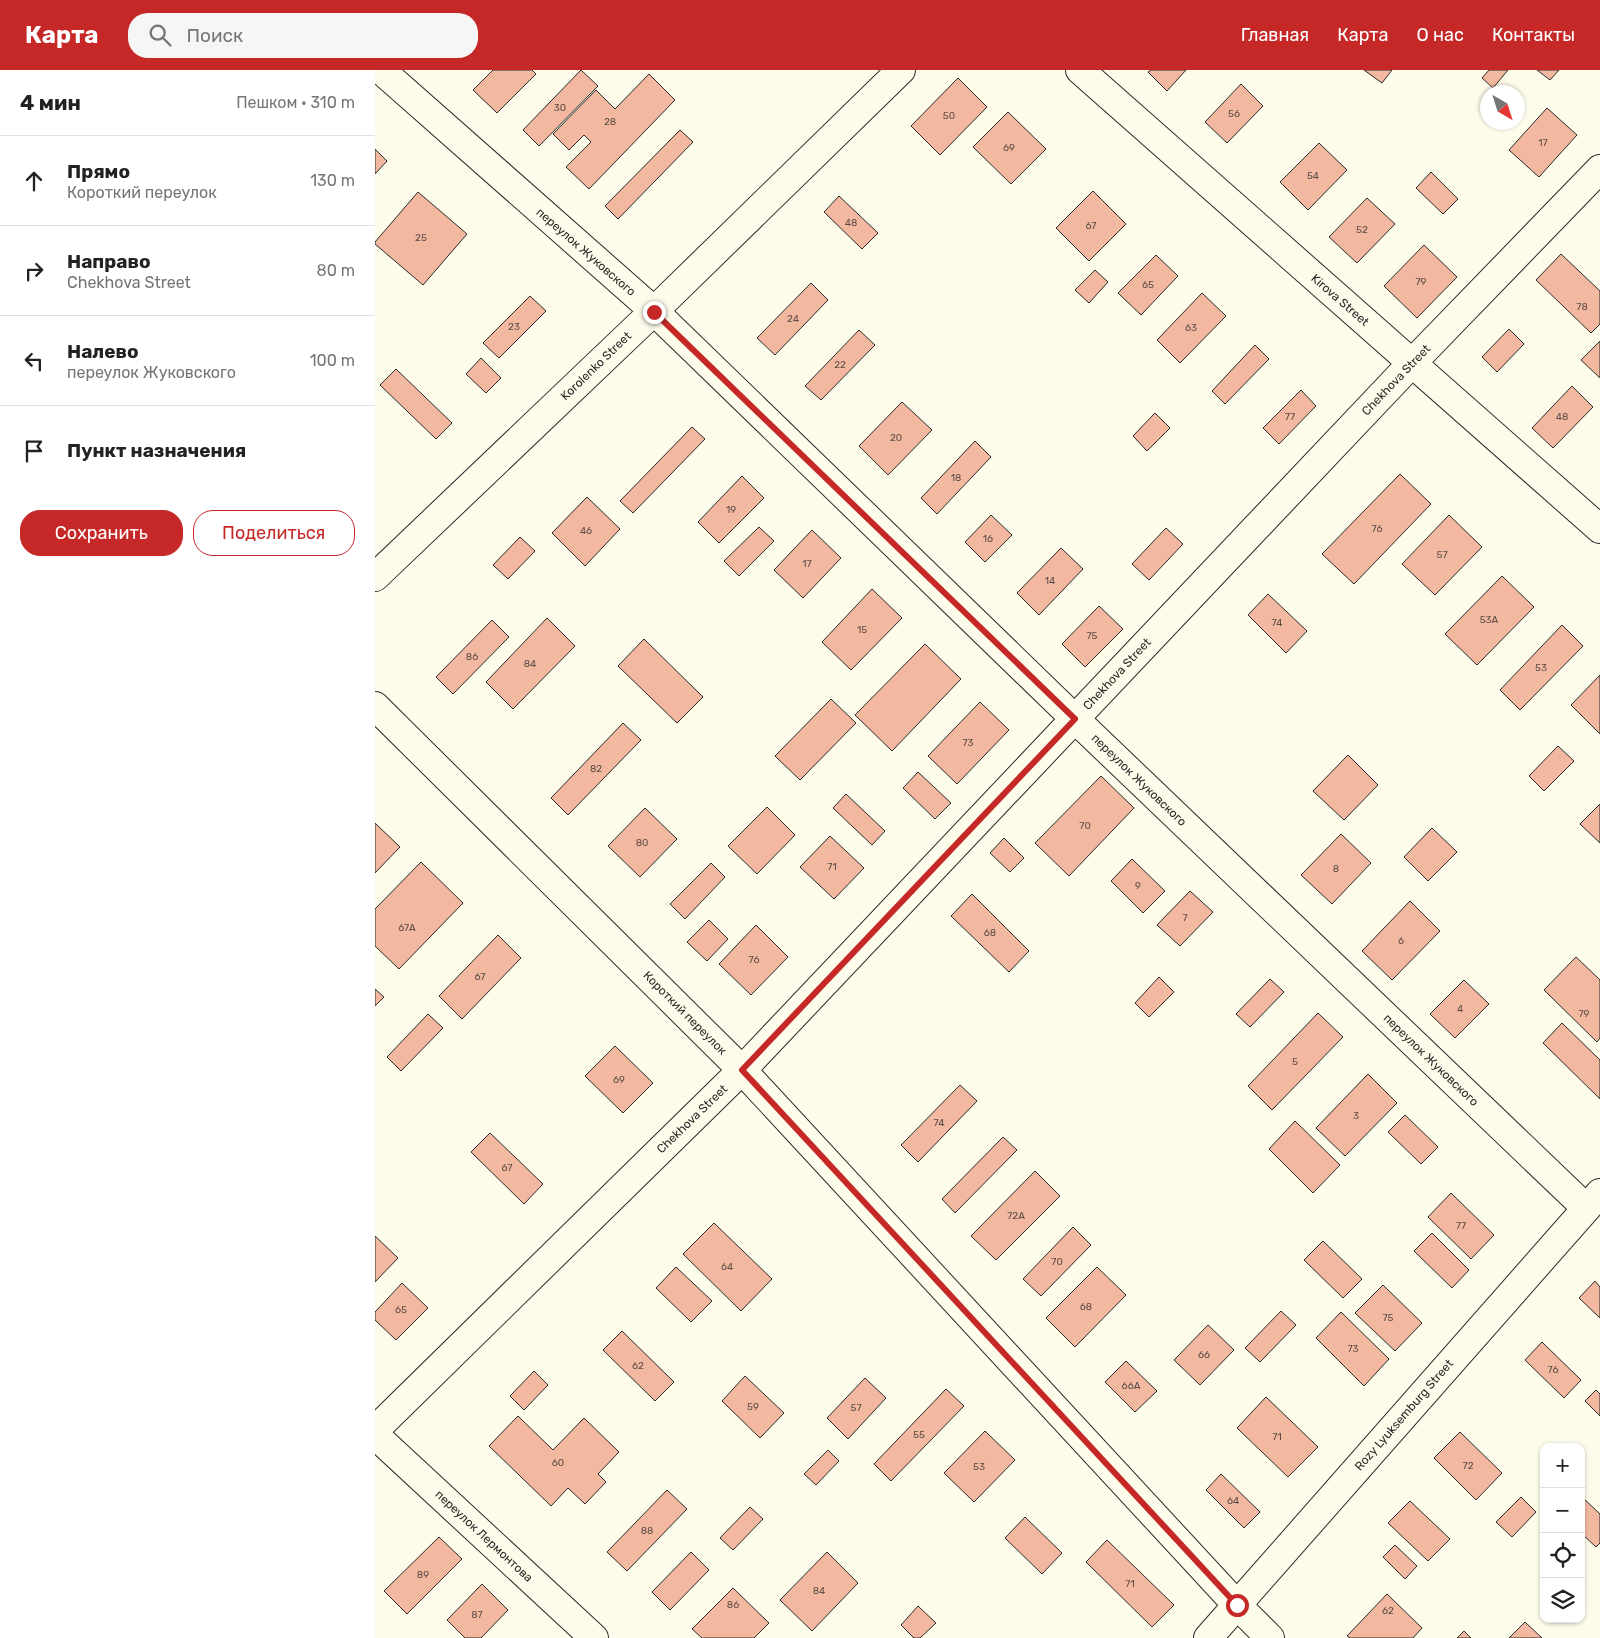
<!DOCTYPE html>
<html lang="ru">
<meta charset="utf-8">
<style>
:root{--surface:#fff;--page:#f6f6f6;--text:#222;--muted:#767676;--line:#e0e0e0;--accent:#c62828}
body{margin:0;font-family:Rubik,sans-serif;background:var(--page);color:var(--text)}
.controls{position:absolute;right:15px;bottom:15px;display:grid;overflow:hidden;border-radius:10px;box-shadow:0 1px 4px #0004}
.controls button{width:45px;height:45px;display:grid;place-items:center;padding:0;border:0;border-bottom:1px solid var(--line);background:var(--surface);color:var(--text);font:25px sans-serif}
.compass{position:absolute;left:1105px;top:15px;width:45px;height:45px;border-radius:50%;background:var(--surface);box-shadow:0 1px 4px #0004;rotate:141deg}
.stop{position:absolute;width:15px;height:15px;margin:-11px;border:4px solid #c62828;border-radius:50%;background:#fff}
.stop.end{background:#c62828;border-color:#fff;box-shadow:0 1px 5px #0008}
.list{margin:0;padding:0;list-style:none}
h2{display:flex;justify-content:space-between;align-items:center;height:65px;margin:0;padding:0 20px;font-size:21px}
h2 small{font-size:16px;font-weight:400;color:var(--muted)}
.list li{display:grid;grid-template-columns:32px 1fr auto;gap:15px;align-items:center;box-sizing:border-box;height:90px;padding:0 20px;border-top:1px solid var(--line)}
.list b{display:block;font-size:19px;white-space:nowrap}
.list p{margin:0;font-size:16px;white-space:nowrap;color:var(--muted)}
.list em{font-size:16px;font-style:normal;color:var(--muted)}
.actions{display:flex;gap:10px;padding:15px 20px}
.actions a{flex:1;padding:11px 0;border:1px solid var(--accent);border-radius:20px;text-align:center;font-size:18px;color:var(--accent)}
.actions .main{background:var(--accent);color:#fff}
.icon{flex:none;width:28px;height:28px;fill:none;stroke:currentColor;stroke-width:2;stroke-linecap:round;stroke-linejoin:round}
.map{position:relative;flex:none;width:1225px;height:1568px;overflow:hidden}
header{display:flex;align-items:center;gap:30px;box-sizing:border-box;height:70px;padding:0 25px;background:var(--accent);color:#fff}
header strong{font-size:24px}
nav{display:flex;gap:28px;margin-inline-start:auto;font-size:18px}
.search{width:350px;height:45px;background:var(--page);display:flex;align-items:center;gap:12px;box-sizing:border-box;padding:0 18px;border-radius:20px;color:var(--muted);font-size:19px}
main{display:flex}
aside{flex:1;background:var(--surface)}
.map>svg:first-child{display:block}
.building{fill:#f2b8a0;stroke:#2b2b2b}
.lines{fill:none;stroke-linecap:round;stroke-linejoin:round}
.minor-casing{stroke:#2b2b2b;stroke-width:30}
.minor{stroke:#fdfbea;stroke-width:28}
.route{stroke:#c62828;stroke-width:6}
.labels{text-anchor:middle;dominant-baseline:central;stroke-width:4;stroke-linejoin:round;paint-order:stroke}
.number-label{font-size:10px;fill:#5d4e48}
.street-label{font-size:12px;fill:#2b2b2b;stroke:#fdfbea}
</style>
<header>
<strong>Карта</strong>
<div class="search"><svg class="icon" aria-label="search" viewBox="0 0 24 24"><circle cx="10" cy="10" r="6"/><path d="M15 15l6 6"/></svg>Поиск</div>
<nav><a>Главная</a><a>Карта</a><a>О нас</a><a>Контакты</a></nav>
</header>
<main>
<aside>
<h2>4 мин<small>Пешком · 310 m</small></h2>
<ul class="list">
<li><svg class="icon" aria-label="ahead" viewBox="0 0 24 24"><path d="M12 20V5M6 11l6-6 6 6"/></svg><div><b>Прямо</b><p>Короткий переулок</p></div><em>130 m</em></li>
<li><svg class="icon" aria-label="right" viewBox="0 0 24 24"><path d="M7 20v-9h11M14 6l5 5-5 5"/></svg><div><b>Направо</b><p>Chekhova Street</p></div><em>80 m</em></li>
<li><svg class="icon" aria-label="left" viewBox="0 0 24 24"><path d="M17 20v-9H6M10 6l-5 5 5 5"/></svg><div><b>Налево</b><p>переулок Жуковского</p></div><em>100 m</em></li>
<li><svg class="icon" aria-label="arrive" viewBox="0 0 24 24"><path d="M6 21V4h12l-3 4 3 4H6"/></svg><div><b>Пункт назначения</b></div></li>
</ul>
<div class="actions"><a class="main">Сохранить</a><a>Поделиться</a></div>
</aside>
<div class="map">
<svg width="1225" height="1568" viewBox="0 0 1225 1568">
<rect width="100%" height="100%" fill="#fdfbea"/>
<g class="building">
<polygon points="118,0 157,0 161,4 122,43 98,20"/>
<polygon points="206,0 223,16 164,76 148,60"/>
<polygon points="776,0 811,0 792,21 773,2"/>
<polygon points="989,0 1017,0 1007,13"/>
<polygon points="1114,0 1133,0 1118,18 1107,8"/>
<polygon points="1162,0 1184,0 1175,10"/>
<polygon points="274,4 300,30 214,119 191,97 216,72 209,65 194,80 178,64 221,20 240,39"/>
<polygon points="583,8 612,37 565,85 536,56"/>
<polygon points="866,14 888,36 852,73 830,52"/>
<polygon points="1172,38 1202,65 1164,107 1134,80"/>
<polygon points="633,42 671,79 636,114 598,77"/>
<polygon points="305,60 318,72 243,149 230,136"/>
<polygon points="944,73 972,100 933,140 905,112"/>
<polygon points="0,79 12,91 0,104"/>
<polygon points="1056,102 1083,129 1068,144 1041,118"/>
<polygon points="718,121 751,154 714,191 681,158"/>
<polygon points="43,122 92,164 48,215 0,174 0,172"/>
<polygon points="464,126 503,163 487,179 449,142"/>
<polygon points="992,128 1020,154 982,193 954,167"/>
<polygon points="1049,175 1082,207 1042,248 1009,216"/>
<polygon points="1186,184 1225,221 1225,254 1216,263 1161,210"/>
<polygon points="781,185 803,206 766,245 743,223"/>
<polygon points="720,200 733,212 714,233 700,220"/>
<polygon points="436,213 453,230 400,285 382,268"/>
<polygon points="827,223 851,246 805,293 782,270"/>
<polygon points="155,226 171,241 124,288 108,273"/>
<polygon points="1134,259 1149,274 1122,302 1107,287"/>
<polygon points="484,260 500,275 446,330 430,316"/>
<polygon points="1225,271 1225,308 1206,290"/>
<polygon points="880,275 894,289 850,334 837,321"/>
<polygon points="106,288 126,308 111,323 91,304"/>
<polygon points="21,299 77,353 61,369 5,315"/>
<polygon points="1197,316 1218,337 1178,378 1157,358"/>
<polygon points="926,320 941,336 904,374 888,358"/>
<polygon points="527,332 557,360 513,405 484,376"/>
<polygon points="780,343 795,358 772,381 758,366"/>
<polygon points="317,357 330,369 258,443 245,431"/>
<polygon points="600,371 616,387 562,444 546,428"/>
<polygon points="1025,404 1056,434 979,514 947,484"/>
<polygon points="367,406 389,428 344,473 323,452"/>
<polygon points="212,427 245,459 210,496 177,463"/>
<polygon points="616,445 637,465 610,492 590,472"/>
<polygon points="1074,445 1107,477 1060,525 1027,494"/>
<polygon points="384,457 399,471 364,506 349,491"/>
<polygon points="791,458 808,474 774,510 757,494"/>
<polygon points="437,460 466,488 428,528 399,500"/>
<polygon points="145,467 160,481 133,509 118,495"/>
<polygon points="686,478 708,499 664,545 642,523"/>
<polygon points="1127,506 1159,537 1102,595 1070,564"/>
<polygon points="497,519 527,548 476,600 447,572"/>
<polygon points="893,524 932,561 911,583 873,545"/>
<polygon points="724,536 748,559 710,597 687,574"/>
<polygon points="172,548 200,576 138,639 111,612"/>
<polygon points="117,550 134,567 78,624 61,607"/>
<polygon points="1187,555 1208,576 1145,640 1125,620"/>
<polygon points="269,569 328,627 302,653 243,596"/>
<polygon points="550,574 586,609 517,681 480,645"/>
<polygon points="1225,605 1225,664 1196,635"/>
<polygon points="456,629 481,653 425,710 400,686"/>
<polygon points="605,632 634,660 582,714 553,686"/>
<polygon points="248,653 266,670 193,745 176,728"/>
<polygon points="1183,676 1199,691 1169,721 1154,706"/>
<polygon points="973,685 1003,715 969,750 938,721"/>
<polygon points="543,702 576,733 560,749 528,718"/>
<polygon points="726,706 759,738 694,806 660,773"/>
<polygon points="471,724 510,761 497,775 458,738"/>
<polygon points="1225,734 1225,773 1205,754"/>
<polygon points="392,737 420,765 382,804 353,776"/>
<polygon points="270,738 302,769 265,807 233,776"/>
<polygon points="0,753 25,777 0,803"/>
<polygon points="1057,758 1082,782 1053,811 1029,787"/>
<polygon points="966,764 996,793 957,834 926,805"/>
<polygon points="455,766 489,798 459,829 425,797"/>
<polygon points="629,768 649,788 635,802 615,783"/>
<polygon points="757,789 790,821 768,843 736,811"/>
<polygon points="46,792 88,833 24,899 0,876 0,839"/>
<polygon points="336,793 350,807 310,849 295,834"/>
<polygon points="815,821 838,842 805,876 782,855"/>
<polygon points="597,824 654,881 634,902 576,846"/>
<polygon points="1035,831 1065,861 1017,910 987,881"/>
<polygon points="334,850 353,869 332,891 312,872"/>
<polygon points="381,855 413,887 376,925 344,894"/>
<polygon points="123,865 146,888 87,949 64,926"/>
<polygon points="1201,887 1225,910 1225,968 1222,972 1169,920"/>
<polygon points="784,907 799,922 774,947 760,933"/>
<polygon points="895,909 909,922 875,957 861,944"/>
<polygon points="1089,910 1114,934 1080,968 1055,944"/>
<polygon points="0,919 9,927 0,936"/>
<polygon points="943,943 968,967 897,1040 873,1016"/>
<polygon points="53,944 68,958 26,1001 12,987"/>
<polygon points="1187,953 1225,990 1225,1029 1168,973"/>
<polygon points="240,976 278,1013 248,1043 210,1006"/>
<polygon points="993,1004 1022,1033 970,1086 941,1058"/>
<polygon points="585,1015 602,1031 543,1092 526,1075"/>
<polygon points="1030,1045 1063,1077 1046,1094 1013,1062"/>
<polygon points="920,1051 965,1095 938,1123 894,1079"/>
<polygon points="115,1063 168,1114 149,1134 96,1082"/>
<polygon points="628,1067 642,1080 580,1143 567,1129"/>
<polygon points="660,1101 685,1126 621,1190 596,1166"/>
<polygon points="1076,1123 1119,1165 1096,1189 1053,1147"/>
<polygon points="339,1153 397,1209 366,1241 308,1184"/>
<polygon points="698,1157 716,1175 666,1226 648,1209"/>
<polygon points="1057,1163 1094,1200 1077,1218 1039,1181"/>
<polygon points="0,1166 23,1188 0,1212"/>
<polygon points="948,1171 987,1209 968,1228 929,1190"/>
<polygon points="301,1197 337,1231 316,1252 281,1218"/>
<polygon points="722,1197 751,1225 700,1277 671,1248"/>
<polygon points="1220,1211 1225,1217 1225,1248 1204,1228"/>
<polygon points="27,1213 53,1238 21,1270 0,1250 0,1242"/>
<polygon points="1008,1215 1047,1253 1020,1281 980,1243"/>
<polygon points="906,1241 921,1255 885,1292 870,1278"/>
<polygon points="966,1242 1014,1289 989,1316 941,1268"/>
<polygon points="833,1255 859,1280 825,1315 799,1290"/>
<polygon points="247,1261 299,1312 280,1331 228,1280"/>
<polygon points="1167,1272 1206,1310 1189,1328 1150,1290"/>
<polygon points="751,1291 782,1321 760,1342 730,1312"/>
<polygon points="159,1301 173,1315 149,1340 135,1326"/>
<polygon points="370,1306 409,1343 385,1368 347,1331"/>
<polygon points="490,1308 511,1328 473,1369 452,1348"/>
<polygon points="571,1319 589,1336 516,1411 499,1394"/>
<polygon points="1221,1320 1225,1324 1225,1346 1210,1331"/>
<polygon points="891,1327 943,1377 913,1407 862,1358"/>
<polygon points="143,1346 178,1380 209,1348 244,1382 223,1404 231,1412 210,1434 193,1418 176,1436 114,1376"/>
<polygon points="610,1361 640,1390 599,1432 569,1403"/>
<polygon points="1085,1362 1127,1403 1101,1430 1059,1388"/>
<polygon points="453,1380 464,1391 441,1415 429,1404"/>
<polygon points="846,1404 885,1442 869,1458 831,1420"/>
<polygon points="292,1420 312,1439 252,1501 232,1482"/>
<polygon points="1206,1426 1225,1444 1225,1473 1221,1477 1206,1463"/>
<polygon points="1146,1427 1161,1442 1137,1467 1121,1452"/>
<polygon points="1035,1431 1075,1469 1053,1491 1013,1453"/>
<polygon points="375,1437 388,1449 358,1480 345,1468"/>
<polygon points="650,1447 687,1483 667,1504 630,1468"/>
<polygon points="64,1467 87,1489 32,1544 9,1521"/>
<polygon points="732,1470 799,1535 777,1557 711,1492"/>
<polygon points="1020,1475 1042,1496 1030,1509 1008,1487"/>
<polygon points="316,1482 334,1500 295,1540 277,1522"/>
<polygon points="452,1482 483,1513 437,1561 405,1530"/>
<polygon points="107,1514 133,1540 106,1568 90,1568 72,1550"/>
<polygon points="358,1518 394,1553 379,1568 327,1568 317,1559"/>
<polygon points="1012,1524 1047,1558 1038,1568 975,1568 972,1566"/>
<polygon points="543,1536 561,1553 545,1568 539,1568 526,1555"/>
<polygon points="1150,1552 1167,1568 1134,1568"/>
<polygon points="1089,1561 1096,1568 1082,1568"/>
</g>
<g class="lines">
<defs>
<g id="minor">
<polyline points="6,0 279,241 700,649 1211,1138"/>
<polyline points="705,0 1225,459"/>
<polyline points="0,507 279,241 526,0"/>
<polyline points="0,636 367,1000 862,1535 895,1568"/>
<polyline points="0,1360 367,1000 1037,293 1225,99"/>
<polyline points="0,1365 219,1568"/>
<polyline points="833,1568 1225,1123"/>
</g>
</defs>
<use href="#minor" class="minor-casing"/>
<use href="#minor" class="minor"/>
</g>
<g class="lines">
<polyline class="route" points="279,242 700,649 367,1000 862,1535"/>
</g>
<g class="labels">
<g class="number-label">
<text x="185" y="38">30</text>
<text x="859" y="44">56</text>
<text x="574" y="46">50</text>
<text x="235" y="52">28</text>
<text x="1168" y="73">17</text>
<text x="634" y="78">69</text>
<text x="938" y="106">54</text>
<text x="476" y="153">48</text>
<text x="716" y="156">67</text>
<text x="987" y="160">52</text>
<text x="46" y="168">25</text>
<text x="1046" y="212">79</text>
<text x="773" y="215">65</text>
<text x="1207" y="237">78</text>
<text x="418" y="249">24</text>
<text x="139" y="257">23</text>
<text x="816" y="258">63</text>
<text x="465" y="295">22</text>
<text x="915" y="347">77</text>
<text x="1187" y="347">48</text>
<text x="521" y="368">20</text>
<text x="581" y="408">18</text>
<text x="356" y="440">19</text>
<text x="1002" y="459">76</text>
<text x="211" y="461">46</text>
<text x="613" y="469">16</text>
<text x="1067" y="485">57</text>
<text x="432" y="494">17</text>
<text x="675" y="511">14</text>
<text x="1114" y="550">53А</text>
<text x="902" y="553">74</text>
<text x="487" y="560">15</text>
<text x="717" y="566">75</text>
<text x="97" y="587">86</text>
<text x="155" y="594">84</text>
<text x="1166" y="598">53</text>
<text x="593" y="673">73</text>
<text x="221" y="699">82</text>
<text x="710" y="756">70</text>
<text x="267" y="773">80</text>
<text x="457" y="797">71</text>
<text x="961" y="799">8</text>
<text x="763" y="816">9</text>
<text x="810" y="848">7</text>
<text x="32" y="858">67А</text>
<text x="615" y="863">68</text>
<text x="1026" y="871">6</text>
<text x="379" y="890">76</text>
<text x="105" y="907">67</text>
<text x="1085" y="939">4</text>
<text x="1209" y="944">79</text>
<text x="920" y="992">5</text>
<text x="244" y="1010">69</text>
<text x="981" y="1046">3</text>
<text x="564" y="1053">74</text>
<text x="132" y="1098">67</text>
<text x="641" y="1146">72А</text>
<text x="1086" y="1156">77</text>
<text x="682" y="1192">70</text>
<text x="352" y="1197">64</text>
<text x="711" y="1237">68</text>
<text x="26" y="1240">65</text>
<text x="1013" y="1248">75</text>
<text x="978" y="1279">73</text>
<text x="829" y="1285">66</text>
<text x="263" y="1296">62</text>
<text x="1178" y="1300">76</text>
<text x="756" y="1316">66А</text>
<text x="378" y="1337">59</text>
<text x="481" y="1338">57</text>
<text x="544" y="1365">55</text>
<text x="902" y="1367">71</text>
<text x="183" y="1393">60</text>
<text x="1093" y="1396">72</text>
<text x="604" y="1397">53</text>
<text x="858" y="1431">64</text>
<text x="272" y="1461">88</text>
<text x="48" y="1505">89</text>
<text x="755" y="1514">71</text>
<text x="444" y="1521">84</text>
<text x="358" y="1535">86</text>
<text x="1013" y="1541">62</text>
<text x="102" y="1545">87</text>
</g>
<g class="street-label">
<text transform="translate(211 182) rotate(41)">переулок Жуковского</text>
<text transform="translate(965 230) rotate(41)">Kirova Street</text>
<text transform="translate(221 296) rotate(-44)">Korolenko Street</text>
<text transform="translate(1021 310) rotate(-46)">Chekhova Street</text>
<text transform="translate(742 604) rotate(-47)">Chekhova Street</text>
<text transform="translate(764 710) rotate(44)">переулок Жуковского</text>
<text transform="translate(310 943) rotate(45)">Короткий переулок</text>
<text transform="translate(1056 990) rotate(44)">переулок Жуковского</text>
<text transform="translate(317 1049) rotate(-44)">Chekhova Street</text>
<text transform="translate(1029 1345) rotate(-49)">Rozy Lyuksemburg Street</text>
<text transform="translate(109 1466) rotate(43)">переулок Лермонтова</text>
</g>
</g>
</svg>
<div class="controls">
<button>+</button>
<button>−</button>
<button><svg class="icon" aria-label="locate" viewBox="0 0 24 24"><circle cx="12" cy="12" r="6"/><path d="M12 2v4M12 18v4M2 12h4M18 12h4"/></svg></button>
<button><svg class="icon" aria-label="layers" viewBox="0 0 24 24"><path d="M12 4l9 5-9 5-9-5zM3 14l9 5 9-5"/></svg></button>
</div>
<svg class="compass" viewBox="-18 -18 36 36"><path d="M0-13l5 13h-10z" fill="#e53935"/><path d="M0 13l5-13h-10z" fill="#767676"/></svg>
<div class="stop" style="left:862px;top:1535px"></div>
<div class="stop end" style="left:279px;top:242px"></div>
</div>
</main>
